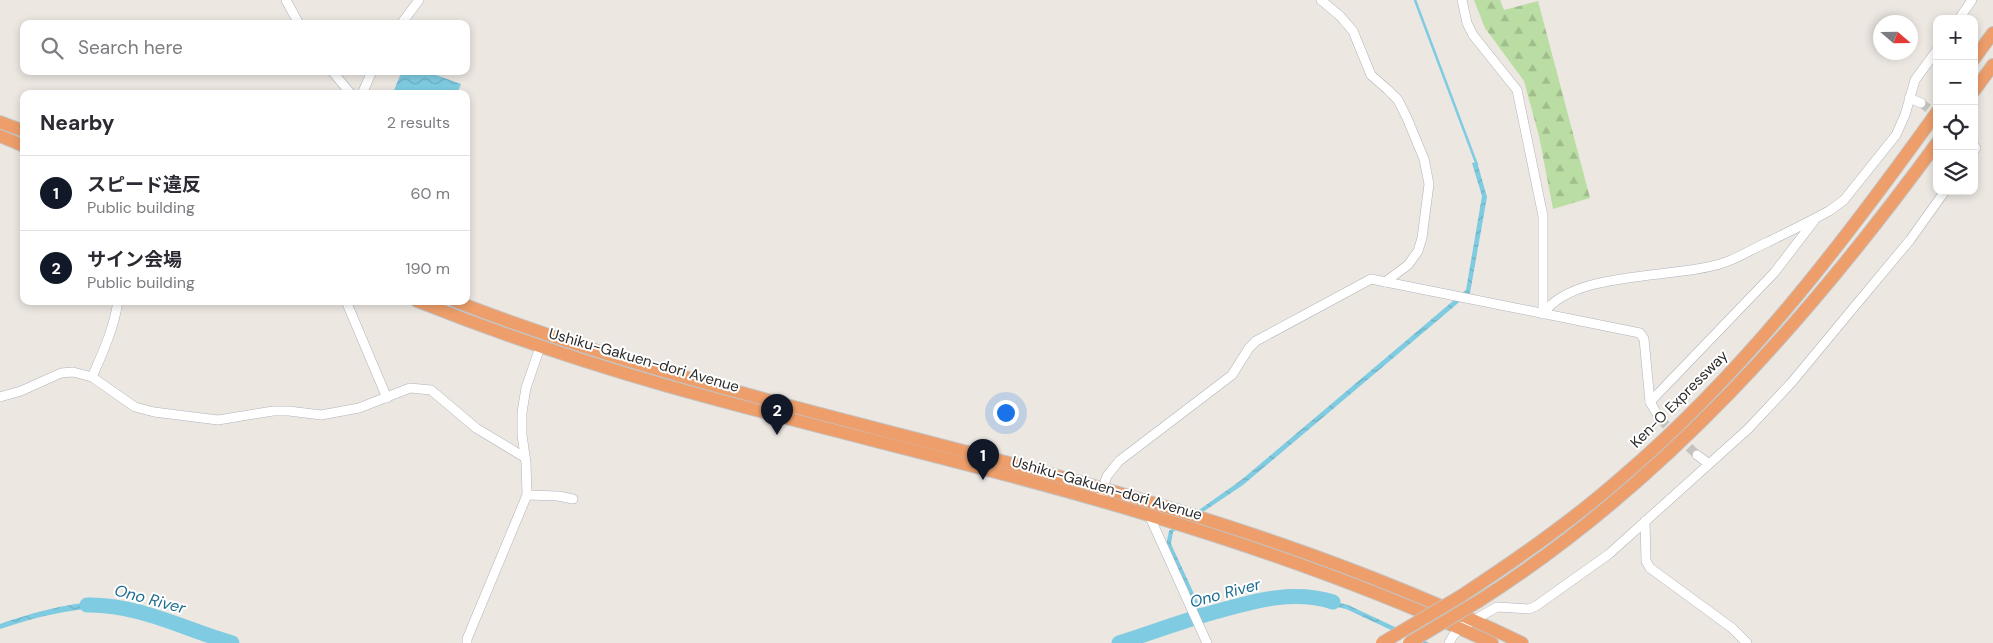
<!DOCTYPE html>
<meta charset="utf-8">
<style>
:root{--surface:#fff;--page:#f7f7f7;--text:#2b2b33;--muted:#7c7c81;--line:#e1e1e2;--accent:#111827}
body{margin:0;font-family:"DM Sans","Noto Sans JP",sans-serif;background:var(--page);color:var(--text)}
.controls{position:absolute;right:15px;top:15px;display:grid;overflow:hidden;border-radius:10px;box-shadow:0 2px 8px #0003}
.controls button{width:45px;height:45px;display:grid;place-items:center;padding:0;border:0;border-bottom:1px solid var(--line);background:var(--surface);color:var(--text);font:25px sans-serif}
.compass{position:absolute;left:1873px;top:15px;width:45px;height:45px;border-radius:50%;background:var(--surface);box-shadow:0 2px 8px #0003;rotate:110deg}
.you{position:absolute;left:1005px;top:412px;width:18px;height:18px;margin:-12px;border:4px solid #fff;border-radius:50%;background:#1a73e8;box-shadow:0 0 0 8px #1a73e833}
.badge{display:grid;place-items:center;width:32px;height:32px;border-radius:50%;background:var(--accent);color:#fff;font-size:16px;font-weight:700}
.pin{position:absolute;translate:-50% -41px;filter:drop-shadow(0 1px 2px #0008)}
.pin::after{content:'';position:absolute;top:26px;width:18px;height:15px;background:inherit;clip-path:polygon(0 0,100% 0,50% 100%)}
.list{margin:0;padding:0;list-style:none}
h2{display:flex;justify-content:space-between;align-items:center;height:65px;margin:0;padding:0 20px;font-size:21px}
h2 small{font-size:16px;font-weight:400;color:var(--muted)}
.list li{display:grid;grid-template-columns:32px 1fr auto;gap:15px;align-items:center;box-sizing:border-box;height:75px;padding:0 20px;border-top:1px solid var(--line)}
.list b{display:block;font-size:19px;white-space:nowrap}
.list p{margin:0;font-size:16px;white-space:nowrap;color:var(--muted)}
.list em{font-size:16px;font-style:normal;color:var(--muted)}
.icon{flex:none;width:28px;height:28px;fill:none;stroke:currentColor;stroke-width:2;stroke-linecap:round;stroke-linejoin:round}
.map{position:relative;flex:none;width:1993px;height:643px;overflow:hidden}
.search{position:absolute;background:var(--surface);box-shadow:0 2px 8px #0003;left:20px;top:20px;width:450px;height:55px;display:flex;align-items:center;gap:12px;box-sizing:border-box;padding:0 18px;border-radius:10px;color:var(--muted);font-size:19px}
.panel{position:absolute;background:var(--surface);box-shadow:0 2px 8px #0003;left:20px;top:90px;width:450px;height:215px;border-radius:10px}
.map>svg:first-child{display:block}
.forest{fill:url(#forest-firs)}
.water{fill:url(#water-waves)}
.lines{fill:none;stroke-linecap:round;stroke-linejoin:round}
.stream{stroke:#7fcce2;stroke-width:2.5}
.river{stroke:#7fcce2;stroke-width:15}
.minor-tunnel{stroke:#c6c2bd;stroke-width:9;stroke-dasharray:9 4.5;stroke-linecap:butt}
.minor-casing{stroke:#b1b3bb;stroke-width:10}
.highway-casing{stroke:#c4c4c4;stroke-width:14}
.minor{stroke:#fff;stroke-width:9}
.highway{stroke:#ed9e6a;stroke-width:12}
.highway-bridge-casing{stroke:#c4c4c4;stroke-width:14;stroke-linecap:butt}
.highway-bridge{stroke:#ed9e6a;stroke-width:12}
.labels{text-anchor:middle;dominant-baseline:central;stroke-width:4;stroke-linejoin:round;paint-order:stroke}
.street-label{font-size:15px;fill:#2c2c2c;stroke:#fff}
.water-label{font-size:16px;font-style:italic;fill:#1c6d91;stroke:#fff}
</style>
<div class="map">
<svg width="1993" height="643" viewBox="0 0 1993 643">
<defs>
<pattern id="forest-firs" width="22" height="20" patternUnits="userSpaceOnUse" patternTransform="scale(1.25)"><rect width="22" height="20" fill="#b9dda3"/><path d="M5 1l3.5 6h-7zM16 11l3.5 6h-7z" fill="#9fbe8c"/></pattern>
<pattern id="water-waves" width="16" height="10" patternUnits="userSpaceOnUse" patternTransform="scale(1.25)"><rect width="16" height="10" fill="#7fcce2"/><path d="M0 5q4-4 8 0t8 0" fill="none" stroke="#6eafc2"/></pattern>
</defs>
<rect width="100%" height="100%" fill="#ece7e1"/>
<polygon class="forest" points="1474,0 1500,0 1504,10 1538,1 1590,198 1553,209 1539,136 1524,81 1485,28"/>
<g class="water">
<polygon points="402,71 425,71 461,84 457,94 396,94 397,92 394,90"/>
<polygon points="1477,162 1487,197 1470,293 1243,485 1173,532 1171,544 1202,611 1197,614 1166,545 1169,531 1240,481 1466,290 1482,196 1472,163"/>
<polygon points="1313,596 1348,605 1429,643 1419,643 1346,609 1312,601"/>
<path d="M108,601l-3,7c-39,1 -68,9 -105,21v-5c38,-13 67,-21 108,-23z"/>
</g>
<g class="lines">
<g class="stream">
<polyline points="1415,0 1477,165"/>
<polyline points="1200,613 1202,616"/>
</g>
<g class="river">
<path d="M87,605c51,-1 97,24 145,38"/>
<path d="M1119,643c31,-10 61,-21 92,-30 40,-11 80,-24 122,-11"/>
</g>
<g class="minor-tunnel">
<polyline points="1921,103 1937,115"/>
<polyline points="1660,419 1697,455"/>
</g>
<defs>
<g id="minor">
<polyline points="286,0 299,24"/>
<polyline points="1321,0 1340,16 1353,31 1371,75 1388,90 1398,100 1407,118 1424,159 1429,184 1422,238 1418,251 1408,265 1385,282"/>
<polyline points="1462,0 1467,23 1473,35 1517,90 1543,216 1543,313"/>
<polyline points="1959,19 1972,0"/>
<polyline points="401,24 419,0"/>
<polyline points="332,71 351,94"/>
<polyline points="362,94 372,71"/>
<polyline points="1909,98 1921,103"/>
<polyline points="1974,146 1976,148 1974,150"/>
<polyline points="346,301 387,398"/>
<path d="M1543,314c31,-45 133,-34 183,-52 14,-5 28,-14 42,-20 20,-10 41,-20 61,-31l15,-11 52,-65 9,-20 10,-35 22,-30"/>
<path d="M92,377c11,-25 22,-49 26,-76"/>
<polyline points="0,397 21,391 61,373 73,372 92,377 135,407 154,412 218,420 273,411 289,411 321,415 359,408 410,388 431,390 476,428 524,457"/>
<polyline points="1650,402 1774,273 1814,221"/>
<polyline points="1697,455 1709,464"/>
<polyline points="1101,493 1107,476 1119,461 1232,375 1249,348 1256,341 1371,279 1640,333 1644,339 1650,402 1660,419"/>
<polyline points="527,495 558,496 573,499"/>
<polyline points="1149,515 1207,643"/>
<polyline points="1645,521 1646,561 1650,568 1732,628 1747,643"/>
<polyline points="467,643 467,639 527,495 526,463 522,435 522,412 526,388 540,347"/>
<polyline points="1449,643 1453,636 1460,628 1497,607 1529,609 1536,606 1609,554 1748,429 1792,382 1845,318 1910,240 1945,191"/>
</g>
<g id="highway">
<polyline points="1974,59 1993,33"/>
<polyline points="1974,91 1993,65"/>
<polyline points="0,122 24,131"/>
<polyline points="0,136 24,146"/>
<path d="M417,301c81,32 163,60 247,84 162,46 327,82 488,131 116,35 230,76 340,127"/>
<path d="M455,301c189,74 389,117 584,170 166,44 328,97 483,172"/>
<path d="M1461,596c56,-37 111,-75 161,-119 123,-105 221,-234 315,-365"/>
<path d="M1479,601c184,-117 330,-283 458,-458"/>
</g>
</defs>
<use href="#minor" class="minor-casing"/>
<use href="#highway" class="highway-casing"/>
<use href="#minor" class="minor"/>
<use href="#highway" class="highway"/>
<defs>
<g id="highway-bridge">
<polyline points="1382,643 1461,596"/>
<polyline points="1409,643 1479,601"/>
</g>
</defs>
<use href="#highway-bridge" class="highway-bridge-casing"/>
<use href="#highway-bridge" class="highway-bridge"/>
</g>
<g class="labels">
<g class="street-label">
<text transform="translate(644 360) rotate(16)">Ushiku-Gakuen-dori Avenue</text>
<text transform="translate(1679 399) rotate(-45)">Ken-O Expressway</text>
<text transform="translate(1107 488) rotate(16)">Ushiku-Gakuen-dori Avenue</text>
</g>
<g class="water-label">
<text transform="translate(1225 593) rotate(-15)">Ono River</text>
<text transform="translate(150 599) rotate(15)">Ono River</text>
</g>
</g>
</svg>
<div class="controls">
<button>+</button>
<button>−</button>
<button><svg class="icon" aria-label="locate" viewBox="0 0 24 24"><circle cx="12" cy="12" r="6"/><path d="M12 2v4M12 18v4M2 12h4M18 12h4"/></svg></button>
<button><svg class="icon" aria-label="layers" viewBox="0 0 24 24"><path d="M12 4l9 5-9 5-9-5zM3 14l9 5 9-5"/></svg></button>
</div>
<svg class="compass" viewBox="-18 -18 36 36"><path d="M0-13l5 13h-10z" fill="#e53935"/><path d="M0 13l5-13h-10z" fill="#7c7c81"/></svg>
<div class="you"></div>
<div class="pin badge" style="left:983px;top:480px">1</div>
<div class="pin badge" style="left:777px;top:435px">2</div>
<div class="search"><svg class="icon" aria-label="search" viewBox="0 0 24 24"><circle cx="10" cy="10" r="6"/><path d="M15 15l6 6"/></svg>Search here</div>
<section class="panel">
<h2>Nearby<small>2 results</small></h2>
<ul class="list">
<li><span class="badge">1</span><div><b>スピード違反</b><p>Public building</p></div><em>60 m</em></li>
<li><span class="badge">2</span><div><b>サイン会場</b><p>Public building</p></div><em>190 m</em></li>
</ul>
</section>
</div>
